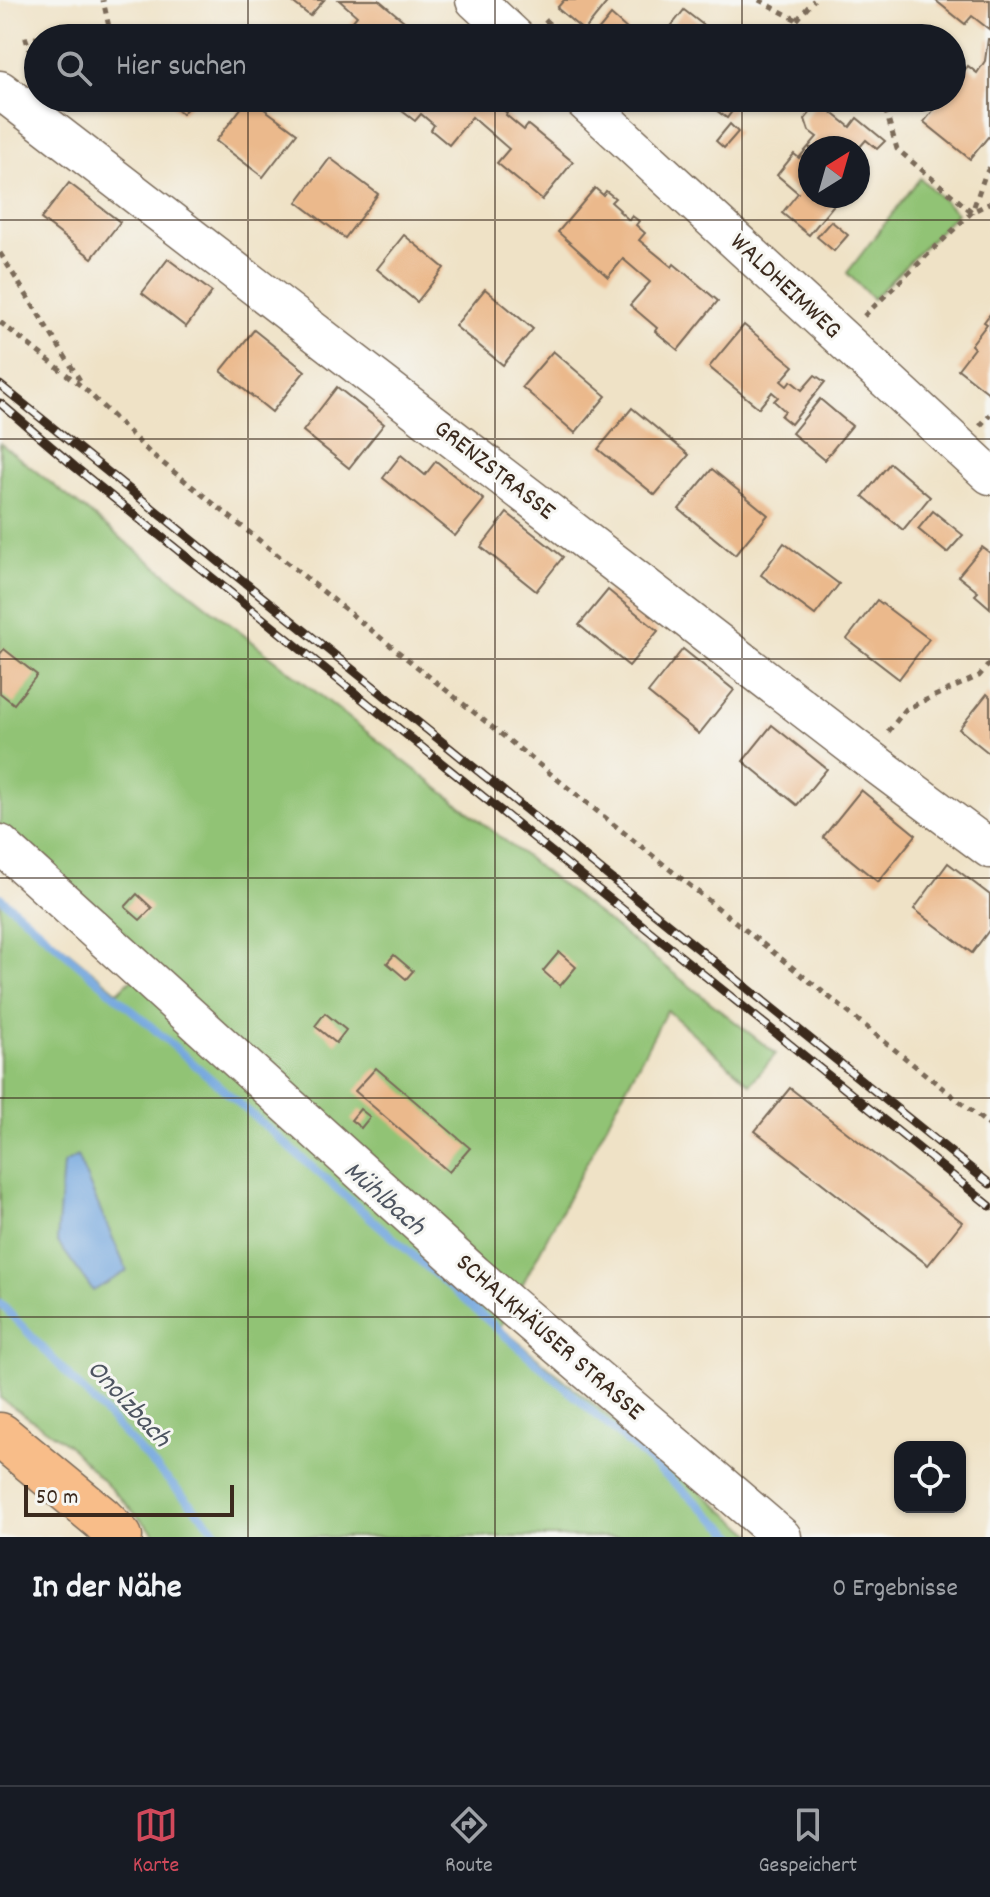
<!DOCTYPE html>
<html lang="de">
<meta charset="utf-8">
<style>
:root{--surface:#171b24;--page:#20242c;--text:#f1f3f6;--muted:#9ea1a6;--line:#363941;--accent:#d1495b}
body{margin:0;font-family:Dekko,sans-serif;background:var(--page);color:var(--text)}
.controls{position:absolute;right:24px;bottom:24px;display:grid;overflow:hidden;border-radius:16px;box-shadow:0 2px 6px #0004}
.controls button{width:72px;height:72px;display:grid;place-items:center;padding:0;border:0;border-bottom:2px solid var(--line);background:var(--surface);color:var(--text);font:40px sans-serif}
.compass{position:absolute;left:798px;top:136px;width:72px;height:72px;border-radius:50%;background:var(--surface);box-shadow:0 2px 6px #0004;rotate:37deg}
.scale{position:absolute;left:24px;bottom:20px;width:210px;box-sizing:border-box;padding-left:8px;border:4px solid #3b2a1e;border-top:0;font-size:22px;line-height:28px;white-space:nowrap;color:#3b2a1e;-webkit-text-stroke:6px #f6f6f2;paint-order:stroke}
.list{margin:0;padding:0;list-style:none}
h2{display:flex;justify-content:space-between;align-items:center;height:104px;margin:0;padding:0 32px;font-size:34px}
h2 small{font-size:26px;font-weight:400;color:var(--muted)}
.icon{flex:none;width:44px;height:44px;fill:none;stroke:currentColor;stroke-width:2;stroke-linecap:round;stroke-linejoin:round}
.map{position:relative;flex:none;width:990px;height:1537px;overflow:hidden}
.search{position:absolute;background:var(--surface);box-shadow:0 2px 6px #0004;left:24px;right:24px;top:24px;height:88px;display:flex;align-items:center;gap:20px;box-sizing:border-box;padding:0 28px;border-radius:44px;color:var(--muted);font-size:30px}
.sheet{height:248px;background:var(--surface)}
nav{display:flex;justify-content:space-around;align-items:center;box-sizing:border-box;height:112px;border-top:2px solid var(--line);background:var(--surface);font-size:22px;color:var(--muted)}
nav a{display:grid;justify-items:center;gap:4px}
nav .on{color:var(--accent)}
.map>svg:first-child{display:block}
.green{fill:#91c374;stroke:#667649;stroke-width:2}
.water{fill:#72a6de;stroke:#56687e;stroke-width:2}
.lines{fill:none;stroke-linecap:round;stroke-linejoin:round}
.stream{stroke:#72a6de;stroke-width:8}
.building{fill:#ebb98c}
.minor-casing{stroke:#7a6a59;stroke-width:41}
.major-casing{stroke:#7a6a59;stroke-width:47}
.path{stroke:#7a6a59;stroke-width:5;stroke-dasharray:6 6;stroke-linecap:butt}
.minor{stroke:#fff;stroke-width:38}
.major{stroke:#f8bd89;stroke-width:44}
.rail-casing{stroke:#3b2a1e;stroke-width:9}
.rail{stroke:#f6f6f2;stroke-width:6;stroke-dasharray:18;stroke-linecap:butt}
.grid{fill:none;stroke:#3b2a1e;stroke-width:2;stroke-opacity:0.55}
.labels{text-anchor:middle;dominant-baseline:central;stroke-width:6;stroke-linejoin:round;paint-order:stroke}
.street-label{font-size:26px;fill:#3b2a1e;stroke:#f6f6f2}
.water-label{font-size:28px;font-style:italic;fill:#4e5561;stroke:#f6f6f2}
</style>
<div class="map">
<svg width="990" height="1537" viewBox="0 0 990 1537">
<rect width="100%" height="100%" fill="#f6f6f2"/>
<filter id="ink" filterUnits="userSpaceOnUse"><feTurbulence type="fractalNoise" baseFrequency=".0125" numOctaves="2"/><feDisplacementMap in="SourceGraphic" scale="16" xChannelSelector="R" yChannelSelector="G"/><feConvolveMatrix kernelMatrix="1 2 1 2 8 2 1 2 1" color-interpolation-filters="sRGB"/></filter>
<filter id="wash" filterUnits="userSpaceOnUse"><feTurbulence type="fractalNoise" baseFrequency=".006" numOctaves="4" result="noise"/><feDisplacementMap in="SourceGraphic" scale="32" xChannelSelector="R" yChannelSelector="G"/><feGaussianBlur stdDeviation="1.8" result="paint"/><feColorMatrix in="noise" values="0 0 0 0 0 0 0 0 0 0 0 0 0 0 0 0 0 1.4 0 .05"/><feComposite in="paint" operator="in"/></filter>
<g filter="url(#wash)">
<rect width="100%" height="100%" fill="#efe2c6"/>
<g class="green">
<polygon points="920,178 957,213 873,299 847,273"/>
<polygon points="0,443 776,1054 750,1084 667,1010 500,1327 756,1537 158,1537 67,1444 0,1398 0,895 118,992 150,962 0,827"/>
</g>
<polygon class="water" points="77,1156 127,1271 93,1291 57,1241 63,1164"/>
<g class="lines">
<g class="stream">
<polyline points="0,897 146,1022 736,1537"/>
<polyline points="0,1303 222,1537"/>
</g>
</g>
<g id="blocks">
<g class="building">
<polygon points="290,0 324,0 310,16"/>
<polygon points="339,0 379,0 417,32 411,38 339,38 357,16"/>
<polygon points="564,0 609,0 584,31 557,8"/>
<polygon points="935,0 990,0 990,30 972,16 965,24"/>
<polygon points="684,10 720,38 670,38 665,34"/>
<polygon points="611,15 628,30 621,38 604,38 597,32"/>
<polygon points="988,39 990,39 990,138 988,137 970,159 924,122 943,98 952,98 952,86 968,66 977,73 985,61"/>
<polygon points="164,98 196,98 182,114"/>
<polygon points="249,98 297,133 263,177 216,141"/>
<polygon points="412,98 489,98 507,113 506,115 524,130 528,125 573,162 542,200 497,163 509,149 472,117 449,145 431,130 434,125 421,114 415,121 402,111"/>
<polygon points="710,98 742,98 727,118 706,103"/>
<polygon points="819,102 850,127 857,118 885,141 877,149 866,140 859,148 810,148 810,196 841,196 809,235 782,213 798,193 777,175 794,154 799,158 817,137 809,131 805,119"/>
<polygon points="730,124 738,132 724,148 716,141"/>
<polygon points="330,158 378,194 345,238 297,202"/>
<polygon points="69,183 120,222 92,258 41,219"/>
<polygon points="595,188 603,195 606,191 615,198 611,202 620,210 619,211 629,220 632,216 639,221 636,225 645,233 639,240 672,267 674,264 718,301 678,350 655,331 657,328 630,305 650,282 623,259 608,277 558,232"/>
<polygon points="831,221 848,235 834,251 817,237"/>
<polygon points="404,235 444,268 417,302 377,269"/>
<polygon points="168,259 212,292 186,327 142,293"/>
<polygon points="485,289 533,329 503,365 455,326"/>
<polygon points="990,314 990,394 958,369 974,348 971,345 987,324 984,322"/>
<polygon points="744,325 794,366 781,381 787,386 791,381 802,390 815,375 825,382 791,424 781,416 785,411 774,401 778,397 772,392 759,408 709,367"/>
<polygon points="254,330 305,371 272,412 221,371"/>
<polygon points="553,351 606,396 575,433 522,387"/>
<polygon points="337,387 384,424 349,468 303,431"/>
<polygon points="820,399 852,426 824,460 792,433"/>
<polygon points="632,408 689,455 655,495 598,449"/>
<polygon points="401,455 425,475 436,461 484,500 455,536 383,478"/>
<polygon points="890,463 930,497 903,530 863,496"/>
<polygon points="712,469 768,515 735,555 679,509"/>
<polygon points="933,511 963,535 947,553 918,529"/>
<polygon points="507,513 563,557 536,591 481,547"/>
<polygon points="784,543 839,584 815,615 761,575"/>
<polygon points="982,547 990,553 990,608 975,595 978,592 958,576"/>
<polygon points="608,590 658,631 629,666 579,625"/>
<polygon points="877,600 929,639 899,679 847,639"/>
<polygon points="4,649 37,675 14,704 0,693 0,654"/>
<polygon points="683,649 734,690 699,734 648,693"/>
<polygon points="987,694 990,697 990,754 959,729"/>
<polygon points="772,725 827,769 797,805 743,761"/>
<polygon points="861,790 916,835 878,882 823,837"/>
<polygon points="948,863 990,895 990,929 972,953 914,909"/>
<polygon points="137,894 152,908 140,920 125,907"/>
<polygon points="559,952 576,967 560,986 543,971"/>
<polygon points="394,955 413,971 406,979 387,963"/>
<polygon points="325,1013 346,1030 336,1043 315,1026"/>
<polygon points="376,1068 470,1148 449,1172 355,1091"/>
<polygon points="790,1088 962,1222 928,1265 755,1131"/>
<polygon points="360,1109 370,1117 361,1128 351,1120"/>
</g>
</g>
</g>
<g filter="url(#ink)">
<use href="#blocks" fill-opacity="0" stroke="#7a6a59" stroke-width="2"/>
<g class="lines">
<defs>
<g id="minor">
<polyline points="475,0 516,38"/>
<polyline points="0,90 868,758 990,849"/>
<polyline points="581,98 990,475"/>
<polyline points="0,844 474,1274 782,1537"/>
</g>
<polyline id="major" points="0,1435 102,1519 120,1537"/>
</defs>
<use href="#minor" class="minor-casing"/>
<use href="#major" class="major-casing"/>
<g class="path">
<polyline points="759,0 797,20 818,38"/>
<polyline points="545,20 564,38"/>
<polyline points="797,20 814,0"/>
<polyline points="50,38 111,36 103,0"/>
<polyline points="38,77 26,39 38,38"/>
<polyline points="882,98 897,149 972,212 990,203"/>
<polyline points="0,253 83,385"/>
<polyline points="864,316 972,212 985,175 990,167"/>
<polyline points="0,322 85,389 149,452 990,1126"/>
<polyline points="980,426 990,414"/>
<polyline points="888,732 906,709 979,676 990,663"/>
</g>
<use href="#minor" class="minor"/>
<use href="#major" class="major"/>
<defs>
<g id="rail">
<polyline points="0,385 990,1184"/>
<polyline points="0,403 75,467 990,1206"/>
</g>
</defs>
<use href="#rail" class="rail-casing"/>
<use href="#rail" class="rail"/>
</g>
</g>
<path class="grid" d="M248,0v38M495,0v38M742,0v38M248,98v1439M495,98v1439M742,98v1439M0,220h990M0,439h990M0,659h990M0,878h990M0,1098h990M0,1317h990"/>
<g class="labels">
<g class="street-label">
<text transform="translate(785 287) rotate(43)">WALDHEIMWEG</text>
<text transform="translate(494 471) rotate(38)">GRENZSTRASSE</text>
<text transform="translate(549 1338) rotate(41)">SCHALKHÄUSER STRASSE</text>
</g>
<g class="water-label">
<text transform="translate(383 1200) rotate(41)">Mühlbach</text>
<text transform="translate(127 1405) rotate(47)">Onolzbach</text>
</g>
</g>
</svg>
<div class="controls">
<button><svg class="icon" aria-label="locate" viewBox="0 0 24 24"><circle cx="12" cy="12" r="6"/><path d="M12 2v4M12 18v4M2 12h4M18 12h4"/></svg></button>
</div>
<svg class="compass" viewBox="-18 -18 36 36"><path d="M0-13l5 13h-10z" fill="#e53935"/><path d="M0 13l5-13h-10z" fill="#9ea1a6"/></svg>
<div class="scale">50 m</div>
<div class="search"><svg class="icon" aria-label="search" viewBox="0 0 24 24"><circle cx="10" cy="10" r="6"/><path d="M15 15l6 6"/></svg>Hier suchen</div>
</div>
<section class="sheet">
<h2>In der Nähe<small>0 Ergebnisse</small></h2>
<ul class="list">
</ul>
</section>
<nav>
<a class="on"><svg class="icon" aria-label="map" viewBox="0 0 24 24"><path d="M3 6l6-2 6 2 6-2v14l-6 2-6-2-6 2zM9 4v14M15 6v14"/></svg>Karte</a>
<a><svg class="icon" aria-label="directions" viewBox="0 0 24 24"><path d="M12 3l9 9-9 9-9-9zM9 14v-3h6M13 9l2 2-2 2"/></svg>Route</a>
<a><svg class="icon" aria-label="saved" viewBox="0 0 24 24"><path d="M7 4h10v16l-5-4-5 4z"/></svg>Gespeichert</a>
</nav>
